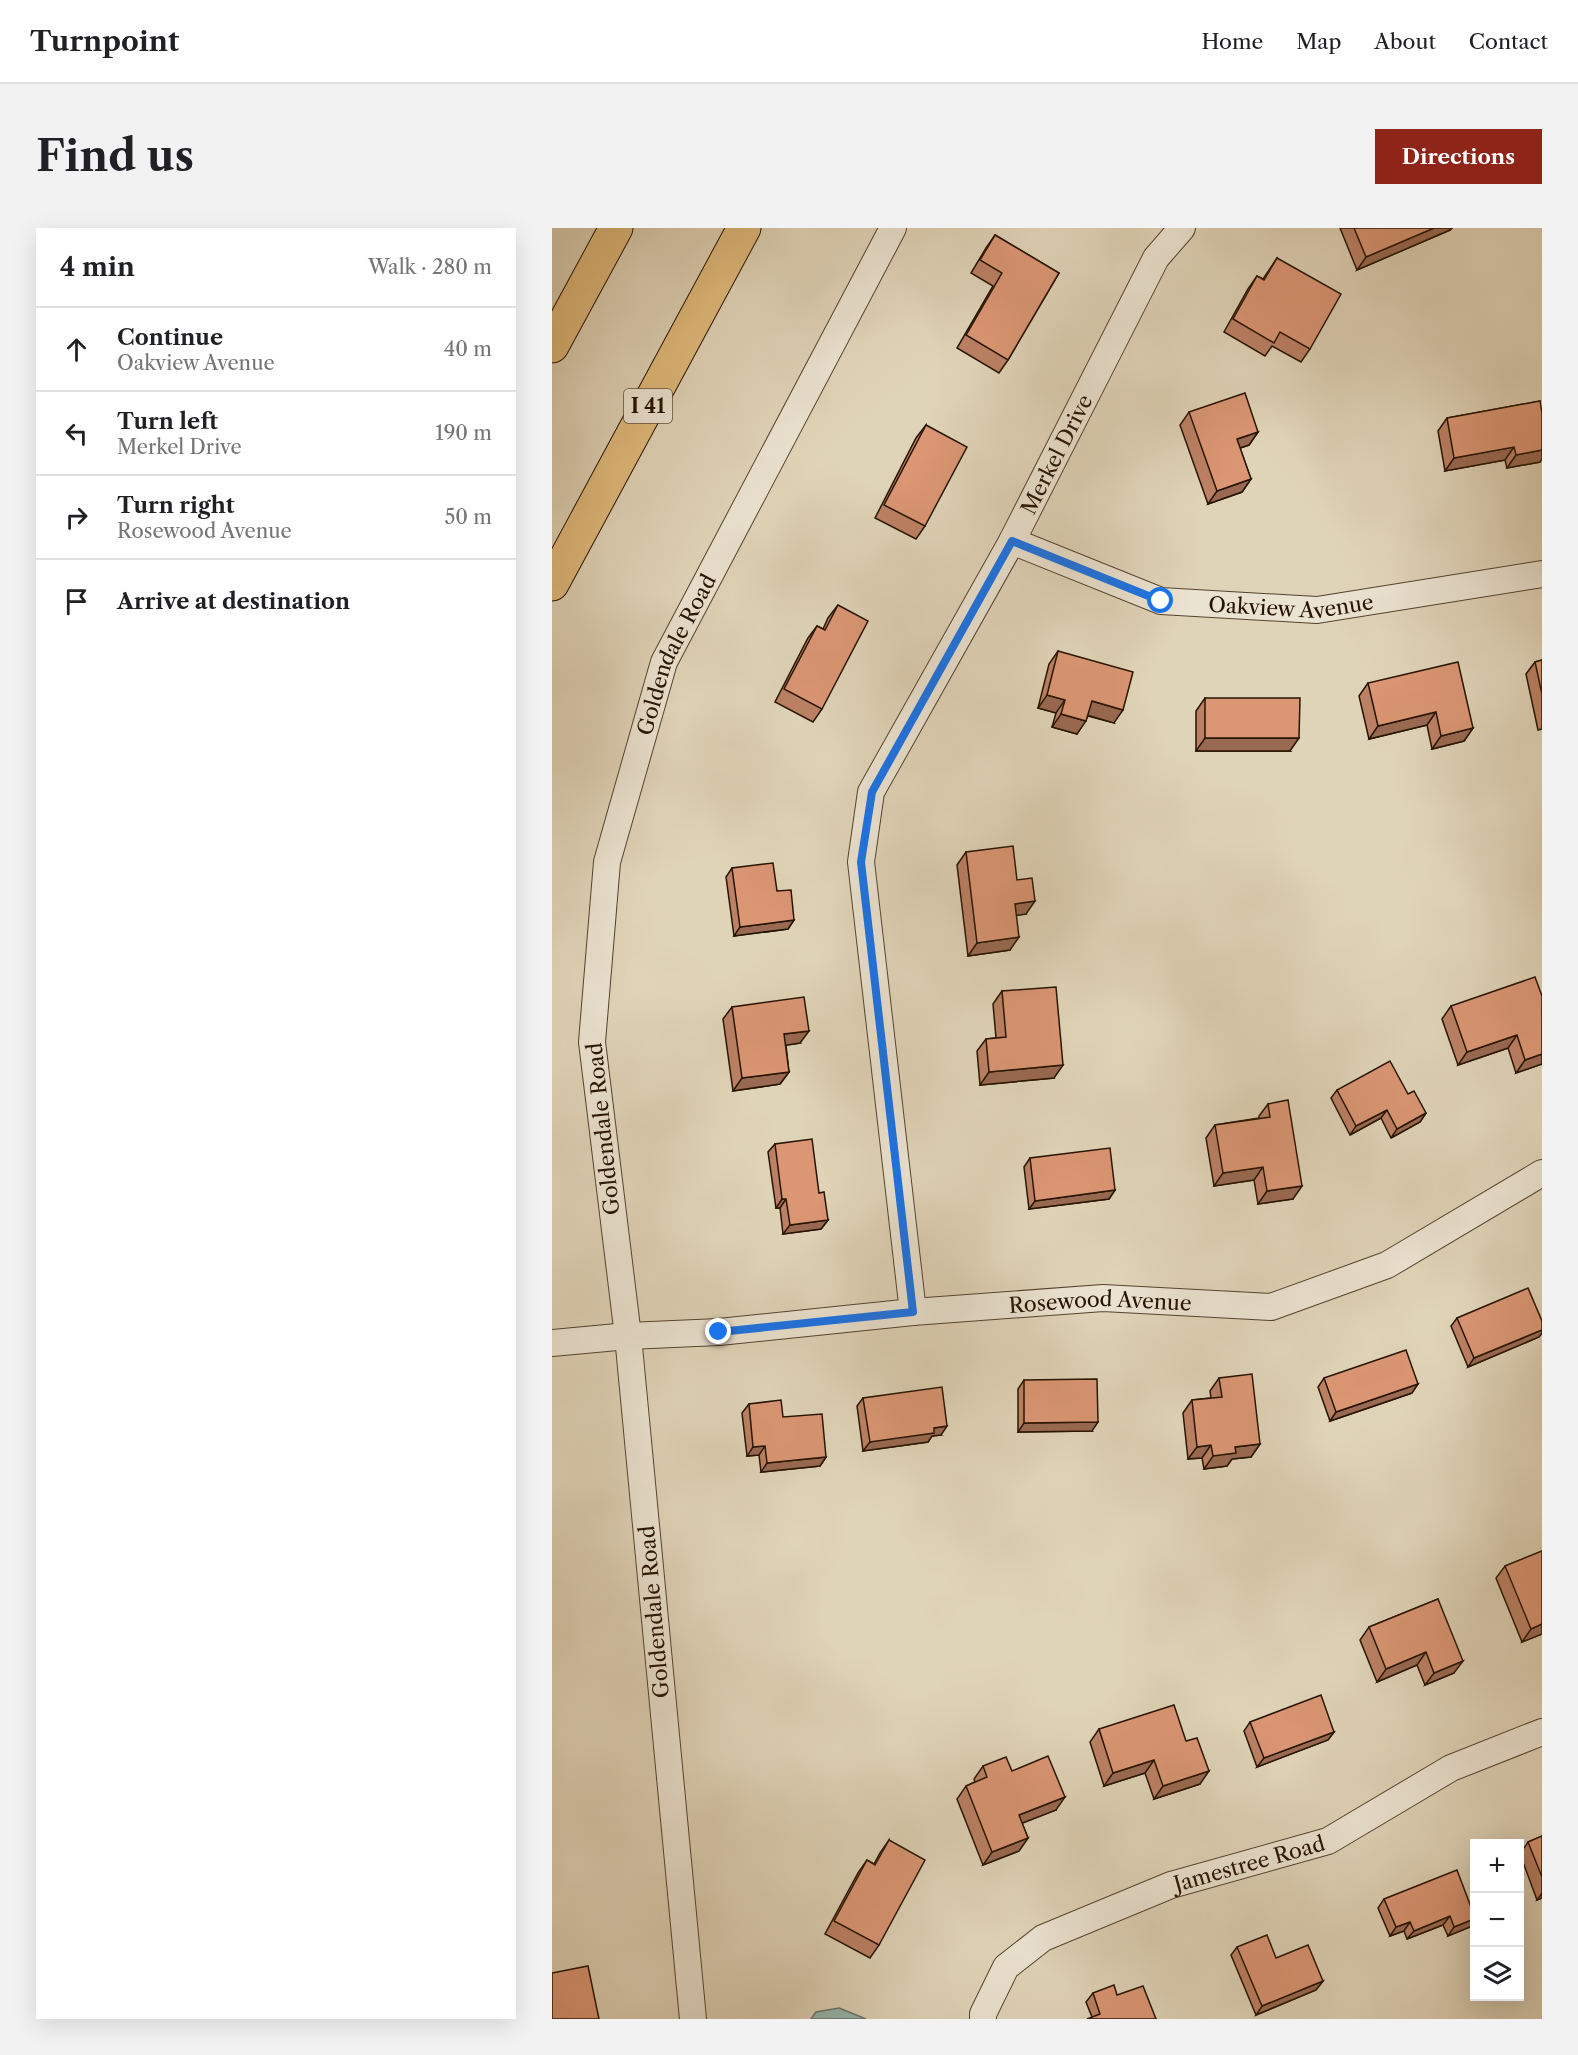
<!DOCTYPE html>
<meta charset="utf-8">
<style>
:root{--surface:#fff;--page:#f2f2f2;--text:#202124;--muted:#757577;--line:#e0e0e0;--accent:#8f2418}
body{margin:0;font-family:"Libre Caslon Text",serif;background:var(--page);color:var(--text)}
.controls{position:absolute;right:18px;bottom:18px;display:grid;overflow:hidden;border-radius:0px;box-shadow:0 6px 24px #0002}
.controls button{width:54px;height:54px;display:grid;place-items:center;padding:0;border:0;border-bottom:2px solid var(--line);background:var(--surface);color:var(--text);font:30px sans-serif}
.stop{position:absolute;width:18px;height:18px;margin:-14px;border:4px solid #1a73e8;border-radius:50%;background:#fff}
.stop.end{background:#1a73e8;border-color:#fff;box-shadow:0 2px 6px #0008}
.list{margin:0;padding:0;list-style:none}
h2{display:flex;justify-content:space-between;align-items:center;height:78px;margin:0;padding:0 24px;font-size:26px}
h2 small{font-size:20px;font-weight:400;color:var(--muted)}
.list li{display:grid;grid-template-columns:39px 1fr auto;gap:18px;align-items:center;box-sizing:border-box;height:84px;padding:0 24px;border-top:2px solid var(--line)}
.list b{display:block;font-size:22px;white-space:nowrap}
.list p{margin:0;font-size:20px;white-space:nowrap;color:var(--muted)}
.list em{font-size:20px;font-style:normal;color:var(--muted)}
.icon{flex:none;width:33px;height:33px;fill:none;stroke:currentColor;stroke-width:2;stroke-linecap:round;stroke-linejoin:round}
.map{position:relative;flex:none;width:990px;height:1791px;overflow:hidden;border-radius:0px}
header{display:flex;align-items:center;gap:36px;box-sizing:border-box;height:84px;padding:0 30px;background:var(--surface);border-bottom:2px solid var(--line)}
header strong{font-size:28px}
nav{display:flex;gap:33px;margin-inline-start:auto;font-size:21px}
.intro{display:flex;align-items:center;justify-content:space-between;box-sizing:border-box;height:144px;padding:0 36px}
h1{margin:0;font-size:42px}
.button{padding:15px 27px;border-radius:0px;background:var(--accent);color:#fff;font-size:21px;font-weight:700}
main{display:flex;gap:36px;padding:0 36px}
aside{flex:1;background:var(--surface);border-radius:0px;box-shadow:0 6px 24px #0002}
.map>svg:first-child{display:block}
.water{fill:#94b8b3;stroke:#68766c;stroke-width:1.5}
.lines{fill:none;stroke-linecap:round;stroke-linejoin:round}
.minor-casing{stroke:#54432f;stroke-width:28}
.motorway-casing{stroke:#261301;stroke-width:35}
.minor{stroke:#ebe3d1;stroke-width:26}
.motorway{stroke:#e0ba7c;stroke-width:33}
.wall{fill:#bc8164;stroke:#261301;stroke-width:1.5}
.shaded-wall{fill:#996951;stroke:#261301;stroke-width:1.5}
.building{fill:#db9674;stroke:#261301;stroke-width:1.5}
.route{stroke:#1a73e8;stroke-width:8}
.labels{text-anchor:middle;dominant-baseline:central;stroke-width:5;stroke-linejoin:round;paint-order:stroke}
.shield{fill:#ebe3d1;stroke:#61513f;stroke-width:1.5}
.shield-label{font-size:20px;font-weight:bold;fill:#261301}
.street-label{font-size:21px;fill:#261301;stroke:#ebe3d1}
</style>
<header>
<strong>Turnpoint</strong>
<nav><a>Home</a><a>Map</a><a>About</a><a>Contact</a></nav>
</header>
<div class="intro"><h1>Find us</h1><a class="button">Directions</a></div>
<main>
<aside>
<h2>4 min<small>Walk · 280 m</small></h2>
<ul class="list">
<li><svg class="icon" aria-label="ahead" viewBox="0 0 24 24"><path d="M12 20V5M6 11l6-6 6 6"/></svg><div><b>Continue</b><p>Oakview Avenue</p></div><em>40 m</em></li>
<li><svg class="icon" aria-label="left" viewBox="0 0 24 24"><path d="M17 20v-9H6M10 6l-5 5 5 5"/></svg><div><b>Turn left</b><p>Merkel Drive</p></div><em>190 m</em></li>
<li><svg class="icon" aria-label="right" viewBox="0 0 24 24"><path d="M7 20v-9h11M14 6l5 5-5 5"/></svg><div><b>Turn right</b><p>Rosewood Avenue</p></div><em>50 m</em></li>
<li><svg class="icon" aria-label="arrive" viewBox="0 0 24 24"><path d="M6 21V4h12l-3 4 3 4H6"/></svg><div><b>Arrive at destination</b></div></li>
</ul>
</aside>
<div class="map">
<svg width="990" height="1791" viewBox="0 0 990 1791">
<rect width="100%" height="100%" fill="#e0d4b8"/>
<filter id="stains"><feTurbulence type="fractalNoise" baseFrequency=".00333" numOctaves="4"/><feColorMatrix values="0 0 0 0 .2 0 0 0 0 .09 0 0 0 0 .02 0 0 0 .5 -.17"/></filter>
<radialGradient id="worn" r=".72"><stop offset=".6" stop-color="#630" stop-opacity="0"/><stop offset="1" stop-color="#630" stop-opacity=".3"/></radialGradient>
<polygon class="water" points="287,1780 314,1791 259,1791 264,1784"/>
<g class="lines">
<defs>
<g id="minor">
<path id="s1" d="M460,313l149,60 156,9 225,-36"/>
<path id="s2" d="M361,1084l-52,-450 10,-70 141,-251 144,-283 26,-30"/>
<path id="s3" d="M0,1115l76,-7 91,-4 194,-20 190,-14 168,9 116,-42 155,-92"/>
<path id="s4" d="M141,1791l-65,-683 -36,-294 15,-180 57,-200 229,-434"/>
<path id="s5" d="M431,1791v-5l23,-47 37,-29 128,-53 157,-44 123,-73 91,-36"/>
</g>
<g id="motorway">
<polyline points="0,118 64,0"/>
<polyline points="0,356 192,0"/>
</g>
</defs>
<use href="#minor" class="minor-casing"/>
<use href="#motorway" class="motorway-casing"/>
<use href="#minor" class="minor"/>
<use href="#motorway" class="motorway"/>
</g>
<g class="wall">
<polygon points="788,0 900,0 898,2 805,42"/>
<polygon points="443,7 507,45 456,132 447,145 405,120 441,58 419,45 434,20"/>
<polygon points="725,30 758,121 749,134 720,118 713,128 672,104 696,61 705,48 711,51"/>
<polygon points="988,173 988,234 955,240 953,232 893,243 886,203 895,190"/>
<polygon points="637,184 706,204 697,217 688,220 699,251 690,264 656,276 628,197"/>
<polygon points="374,197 373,298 364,311 323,290 364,210"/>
<polygon points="286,377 270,481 261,494 223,474 256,410 265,398 271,401 276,390"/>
<polygon points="506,423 562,495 536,488 525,506 500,499 504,485 486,480 497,436"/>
<polygon points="990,432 990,501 986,502 974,446 983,434"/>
<polygon points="816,455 921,500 912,513 880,521 875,497 817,511 807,468"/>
<polygon points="653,470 738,523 644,523 644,483"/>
<polygon points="414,624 474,686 464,687 458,722 416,728 405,637"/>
<polygon points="180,640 225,663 242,692 236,701 182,708 174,649"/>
<polygon points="450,763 502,850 428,857 425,823 434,811 444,810 441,776"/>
<polygon points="990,768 990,836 964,845 956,820 906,837 890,791 899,778"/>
<polygon points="180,779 248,815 234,817 237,844 228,856 181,863 171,791"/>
<polygon points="785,862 856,866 874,885 868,894 839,910 829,890 798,907 779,870"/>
<polygon points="716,876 741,971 706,976 702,952 662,958 654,910 663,897 707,890 707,888"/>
<polygon points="223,916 267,965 276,992 269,1001 231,1006 228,980 224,980 216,924"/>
<polygon points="478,930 563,962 557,971 477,981 472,939"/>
<polygon points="905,1090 990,1093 990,1105 987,1109 916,1139 899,1098"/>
<polygon points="667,1150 708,1216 699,1229 680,1231 675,1238 652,1241 650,1230 636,1231 631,1185 640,1172 659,1170 658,1163"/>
<polygon points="772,1150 860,1165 778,1193 766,1159"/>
<polygon points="472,1152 540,1203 466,1204 466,1161"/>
<polygon points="311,1170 389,1207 380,1208 376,1214 311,1223 305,1178"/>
<polygon points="197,1176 231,1189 274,1229 268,1238 209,1244 207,1227 195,1228 190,1185"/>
<polygon points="990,1323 990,1406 970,1414 944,1350 953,1338"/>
<polygon points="886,1371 902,1445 873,1457 865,1437 825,1454 808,1412 817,1399"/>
<polygon points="698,1494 782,1504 776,1512 705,1539 692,1503"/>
<polygon points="547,1501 634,1513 648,1556 602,1571 593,1545 552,1558 538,1514"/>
<polygon points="431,1538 460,1543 504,1582 470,1595 476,1610 467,1623 431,1637 405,1571 414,1558 423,1554 422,1551"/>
<polygon points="990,1608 990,1670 985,1672 968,1626 976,1614"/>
<polygon points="337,1612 327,1717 318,1730 273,1706 306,1645 315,1632 322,1636 328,1625"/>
<polygon points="832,1671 922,1687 922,1692 918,1699 896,1708 891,1697 855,1711 852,1703 838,1708 826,1680"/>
<polygon points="685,1719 724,1730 771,1753 764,1762 704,1787 679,1727"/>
<polygon points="541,1765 565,1767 604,1791 540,1789 534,1774"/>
</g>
<g class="shaded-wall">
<polygon points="882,0 900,0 898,2 805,42 814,29"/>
<polygon points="706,204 697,217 676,224 685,211"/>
<polygon points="962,219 953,232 893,243 902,230"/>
<polygon points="990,222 990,231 988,234 955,240 964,227"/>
<polygon points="699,251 690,264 656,276 665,263"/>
<polygon points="495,467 513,472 504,485 486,480"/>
<polygon points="540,473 571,482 562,495 531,486"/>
<polygon points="884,484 875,497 817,511 826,498"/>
<polygon points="509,486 534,493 525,506 500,499"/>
<polygon points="921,500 912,513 880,521 889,508"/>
<polygon points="653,510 747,510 738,523 644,523"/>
<polygon points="483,673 474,686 454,689 463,676"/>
<polygon points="242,692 236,701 182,708 188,699"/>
<polygon points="467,709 458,722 416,728 425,715"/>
<polygon points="257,803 248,815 223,819 232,806"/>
<polygon points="965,807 956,820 906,837 915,824"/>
<polygon points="990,826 990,836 964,845 973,832"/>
<polygon points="511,837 502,850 428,857 437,844"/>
<polygon points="237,844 228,856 181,863 190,850"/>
<polygon points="835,882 829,890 798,907 804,898"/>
<polygon points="874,885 868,894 839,910 845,901"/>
<polygon points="711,939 702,952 662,958 671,945"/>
<polygon points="750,958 741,971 706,976 715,963"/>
<polygon points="563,962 557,971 477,981 483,973"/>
<polygon points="230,971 234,971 228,980 224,980"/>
<polygon points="276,992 269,1001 231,1006 238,997"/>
<polygon points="990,1102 990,1105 987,1109 916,1139 922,1130"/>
<polygon points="866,1156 860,1165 778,1193 784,1184"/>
<polygon points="546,1194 540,1203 466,1204 472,1195"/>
<polygon points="395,1198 389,1207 380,1208 376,1214 311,1223 318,1214 382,1200"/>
<polygon points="708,1216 699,1229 680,1231 675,1238 652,1241 661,1228 683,1219"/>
<polygon points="659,1217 650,1230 636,1231 645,1219"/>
<polygon points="213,1218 207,1227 195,1228 201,1219"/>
<polygon points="274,1229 268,1238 209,1244 215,1235"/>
<polygon points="990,1396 990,1406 970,1414 979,1401"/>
<polygon points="874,1424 865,1437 825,1454 834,1441"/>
<polygon points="911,1433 902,1445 873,1457 882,1445"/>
<polygon points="782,1504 776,1512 705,1539 712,1530"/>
<polygon points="602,1532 593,1545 552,1558 561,1545"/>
<polygon points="657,1543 648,1556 602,1571 611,1558"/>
<polygon points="513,1569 504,1582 458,1600 467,1587"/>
<polygon points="476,1610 467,1623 431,1637 440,1624"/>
<polygon points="990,1665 990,1670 985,1672"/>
<polygon points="898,1688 891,1697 855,1711 862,1703"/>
<polygon points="922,1691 918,1699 896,1708 902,1699"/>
<polygon points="858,1694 852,1703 838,1708 844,1699"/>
<polygon points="771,1753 764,1762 704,1787 710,1778"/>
</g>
<g class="building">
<polygon points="802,0 882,0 814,29"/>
<polygon points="443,7 507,45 456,132 414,107 450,45 428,32"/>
<polygon points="725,30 789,66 758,121 728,104 722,115 681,91 705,48 712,52"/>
<polygon points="693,165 706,204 685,211 699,251 665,263 637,184"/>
<polygon points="988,173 990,185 990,222 964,227 962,219 902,230 895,190"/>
<polygon points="374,197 415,219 373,298 332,277"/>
<polygon points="286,377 316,393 270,481 232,461 265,398 273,402"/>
<polygon points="506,423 581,444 571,482 540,473 534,493 509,486 513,472 495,467"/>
<polygon points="990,432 990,466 983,434"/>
<polygon points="906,434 921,500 889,508 884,484 826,498 816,455"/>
<polygon points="653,470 748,470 747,510 653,510"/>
<polygon points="461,618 465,652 480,650 483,673 463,676 467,709 425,715 414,624"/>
<polygon points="221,635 225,663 239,662 242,692 188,699 180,640"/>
<polygon points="983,749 990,768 990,826 973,832 965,807 915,824 899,778"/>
<polygon points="504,759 511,837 437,844 434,811 454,809 450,763"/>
<polygon points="252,769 257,803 232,806 237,844 190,850 180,779"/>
<polygon points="838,833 856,866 862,863 874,885 845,901 835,882 804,898 785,862"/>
<polygon points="736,872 750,958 715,963 711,939 671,945 663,897 718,889 716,876"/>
<polygon points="260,911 267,965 272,964 276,992 238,997 234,971 230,971 223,916"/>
<polygon points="558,920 563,962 483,973 478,930"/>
<polygon points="976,1060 990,1093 990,1102 922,1130 905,1090"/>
<polygon points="854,1122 866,1156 784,1184 772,1150"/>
<polygon points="700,1146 708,1216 683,1219 684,1225 661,1228 659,1217 645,1219 640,1172 670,1169 667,1150"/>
<polygon points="545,1151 546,1194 472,1195 472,1152"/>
<polygon points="390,1159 395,1198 382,1200 382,1205 318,1214 311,1170"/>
<polygon points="229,1172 231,1189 270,1186 274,1229 215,1235 213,1218 201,1219 197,1176"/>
<polygon points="990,1323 990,1396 979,1401 953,1338"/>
<polygon points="886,1371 911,1433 882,1445 874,1424 834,1441 817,1399"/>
<polygon points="769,1467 782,1504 712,1530 698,1494"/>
<polygon points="622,1477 634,1513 645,1510 657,1543 611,1558 602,1532 561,1545 547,1501"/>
<polygon points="496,1528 513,1569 467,1587 476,1610 440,1624 414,1558 435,1549 431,1538 454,1529 460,1543"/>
<polygon points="990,1608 990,1649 976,1614"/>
<polygon points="337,1612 373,1632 327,1717 282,1693 315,1632 323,1637"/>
<polygon points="905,1642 922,1687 922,1691 902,1699 898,1688 862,1703 858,1694 844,1699 832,1671"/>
<polygon points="715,1707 724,1730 756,1717 771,1753 710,1778 685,1719"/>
<polygon points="36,1738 47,1791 0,1791 0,1745"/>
<polygon points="562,1757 565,1767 591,1758 604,1791 535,1791 548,1786 541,1765"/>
</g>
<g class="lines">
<polyline class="route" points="167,1104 361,1084 309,634 320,564 460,313 609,373"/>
</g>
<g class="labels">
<rect class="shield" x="72" y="161" width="48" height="34" rx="4.5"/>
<g class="shield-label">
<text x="96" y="178">I 41</text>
</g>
<g class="street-label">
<text stroke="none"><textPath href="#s2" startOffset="909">Merkel Drive</textPath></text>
<text stroke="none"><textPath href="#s1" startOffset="291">Oakview Avenue</textPath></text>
<text stroke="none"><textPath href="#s4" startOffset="1382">Goldendale Road</textPath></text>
<text transform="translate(51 901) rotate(-96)">Goldendale Road</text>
<text stroke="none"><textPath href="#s3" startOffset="550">Rosewood Avenue</textPath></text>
<text transform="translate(102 1384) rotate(-95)">Goldendale Road</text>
<text stroke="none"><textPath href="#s5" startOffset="324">Jamestree Road</textPath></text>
</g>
</g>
<rect width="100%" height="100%" filter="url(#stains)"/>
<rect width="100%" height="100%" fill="url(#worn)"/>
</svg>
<div class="controls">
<button>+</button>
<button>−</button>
<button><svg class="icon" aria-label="layers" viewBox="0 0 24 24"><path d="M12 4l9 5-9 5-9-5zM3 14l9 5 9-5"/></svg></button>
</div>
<div class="stop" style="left:609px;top:373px"></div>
<div class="stop end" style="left:167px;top:1104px"></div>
</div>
</main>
